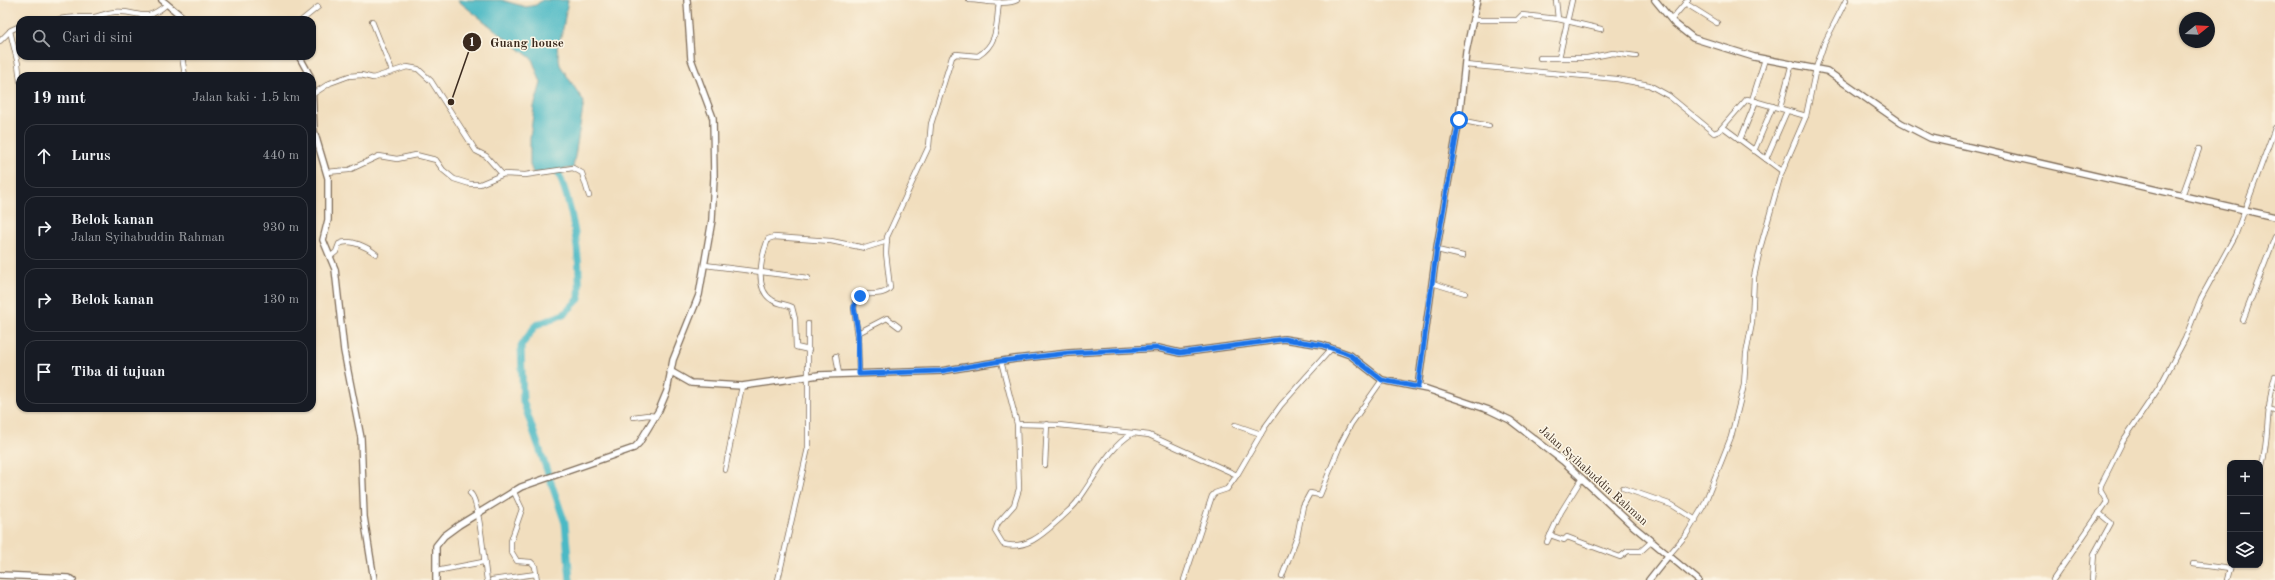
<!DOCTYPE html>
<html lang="id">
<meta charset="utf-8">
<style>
:root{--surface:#171b24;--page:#242831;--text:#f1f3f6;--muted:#9ea1a6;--line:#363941}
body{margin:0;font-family:"Old Standard TT",serif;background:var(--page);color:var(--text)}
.controls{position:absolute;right:12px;bottom:12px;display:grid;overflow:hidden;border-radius:8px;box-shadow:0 1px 3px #0004}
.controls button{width:36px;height:36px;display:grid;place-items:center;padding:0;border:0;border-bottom:1px solid var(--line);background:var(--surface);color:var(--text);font:20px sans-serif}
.compass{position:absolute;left:2179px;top:12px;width:36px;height:36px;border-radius:50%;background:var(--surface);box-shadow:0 1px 3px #0004;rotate:72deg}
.stop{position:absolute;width:12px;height:12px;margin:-9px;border:3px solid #1a73e8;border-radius:50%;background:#fff}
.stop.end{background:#1a73e8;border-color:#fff;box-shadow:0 1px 4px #0008}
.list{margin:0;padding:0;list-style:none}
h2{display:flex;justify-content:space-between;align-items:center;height:52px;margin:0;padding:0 16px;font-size:17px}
h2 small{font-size:13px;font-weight:400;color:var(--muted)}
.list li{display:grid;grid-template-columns:26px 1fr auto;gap:12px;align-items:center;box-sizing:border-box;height:64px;margin:0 8px 8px;padding:0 8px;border:1px solid var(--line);border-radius:12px}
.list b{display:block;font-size:15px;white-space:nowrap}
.list p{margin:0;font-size:13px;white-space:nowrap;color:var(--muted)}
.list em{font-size:13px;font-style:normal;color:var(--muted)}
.icon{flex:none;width:22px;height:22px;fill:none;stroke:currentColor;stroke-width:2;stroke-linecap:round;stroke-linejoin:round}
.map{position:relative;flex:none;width:2275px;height:580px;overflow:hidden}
.search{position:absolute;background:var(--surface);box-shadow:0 1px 3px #0004;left:16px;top:16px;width:300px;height:44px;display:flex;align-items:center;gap:10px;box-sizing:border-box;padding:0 14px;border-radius:12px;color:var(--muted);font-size:15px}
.panel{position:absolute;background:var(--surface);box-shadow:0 1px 3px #0004;left:16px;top:72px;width:300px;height:340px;border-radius:12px}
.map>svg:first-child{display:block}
.water{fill:#4bb9c5;stroke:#437272}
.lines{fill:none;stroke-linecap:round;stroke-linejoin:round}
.river{stroke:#4bb9c5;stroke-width:7}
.minor-casing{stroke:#7b6956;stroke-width:6}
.tertiary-casing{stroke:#7b6956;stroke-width:8}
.minor{stroke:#fff;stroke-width:4.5}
.tertiary{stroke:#fff;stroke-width:5.5}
.route{stroke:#1a73e8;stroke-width:5}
.labels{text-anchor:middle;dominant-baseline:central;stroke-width:3;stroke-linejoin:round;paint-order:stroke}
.street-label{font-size:12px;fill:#3b2a1e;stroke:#fcf5e5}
.leader{fill:none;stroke:#3b2a1e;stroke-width:1.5}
.callout-dot{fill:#3b2a1e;stroke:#fcf5e5;stroke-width:1.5}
.mark-label{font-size:12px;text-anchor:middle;font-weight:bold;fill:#fff}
.callout-label{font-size:13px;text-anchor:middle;font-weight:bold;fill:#3b2a1e;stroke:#fcf5e5;stroke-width:3;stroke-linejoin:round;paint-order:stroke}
</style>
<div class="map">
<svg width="2275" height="580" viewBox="0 0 2275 580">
<rect width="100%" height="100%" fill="#fcf5e5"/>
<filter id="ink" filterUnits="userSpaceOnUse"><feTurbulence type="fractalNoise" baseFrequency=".025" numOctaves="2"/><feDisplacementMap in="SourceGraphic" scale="8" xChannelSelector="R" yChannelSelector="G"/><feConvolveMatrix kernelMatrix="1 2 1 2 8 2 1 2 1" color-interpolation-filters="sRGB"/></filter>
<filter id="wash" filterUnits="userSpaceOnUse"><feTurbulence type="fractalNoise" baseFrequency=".012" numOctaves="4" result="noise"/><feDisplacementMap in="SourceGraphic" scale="16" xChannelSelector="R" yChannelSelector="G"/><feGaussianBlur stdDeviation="0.9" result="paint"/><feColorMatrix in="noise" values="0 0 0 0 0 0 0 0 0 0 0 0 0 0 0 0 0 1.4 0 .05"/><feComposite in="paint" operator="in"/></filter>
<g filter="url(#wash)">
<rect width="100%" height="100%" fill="#f1debe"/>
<polygon class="water" points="457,0 501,0 526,7 536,5 542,0 568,0 562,34 557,47 560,65 584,102 573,168 533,173 530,165 530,138 534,107 541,83 532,59"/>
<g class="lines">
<path class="river" d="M555,164c18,41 26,90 24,135l-15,15 -28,11 -15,21 2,55 42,122 5,57"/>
</g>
</g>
<g filter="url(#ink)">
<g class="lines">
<defs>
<g id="minor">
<path d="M969,0c13,0 37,6 48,0"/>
<polyline points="1556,0 1558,19"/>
<polyline points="1685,3 1717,23"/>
<path d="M57,20c12,-4 24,-2 37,-3 7,-1 14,-5 21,-5 25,-2 28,13 52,-8"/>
<polyline points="302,20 318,7"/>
<polyline points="1472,20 1517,20 1522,15 1558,19 1601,29"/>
<polyline points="1671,20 1688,0"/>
<polyline points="372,21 392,71"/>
<polyline points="10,31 18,64 20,81"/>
<polyline points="0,41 11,30 20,26"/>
<polyline points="182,56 185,76"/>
<polyline points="1540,58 1587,58 1613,53 1636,56"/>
<polyline points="1559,58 1572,0"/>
<polyline points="1465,65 1617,79 1649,85 1669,96 1714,133 1719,131 1747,99 1806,116"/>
<polyline points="313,94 330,83 349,76 361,75 373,78 407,67 418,69 431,81 476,151 486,156 502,174"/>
<polyline points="1752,100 1765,59"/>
<polyline points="1780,108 1792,63"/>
<polyline points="1459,120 1489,126"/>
<polyline points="1723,127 1782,171"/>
<polyline points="1740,140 1756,101"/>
<polyline points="1754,151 1773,106"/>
<polyline points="1766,159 1787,111"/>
<polyline points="327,172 349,170 379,156 397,159 416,155 436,160 443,170 454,179 470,184 480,184 504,174 525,175 573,168 582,173 589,196"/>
<polyline points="2182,196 2199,149"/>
<polyline points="1437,250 1463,256"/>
<path d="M331,256l5,-4 3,-8c11,-6 28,3 37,10"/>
<polyline points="705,265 808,278"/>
<polyline points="1432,283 1465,293"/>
<polyline points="2243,320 2275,237"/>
<polyline points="858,333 887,318 899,327"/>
<path d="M809,350l-13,-3 -1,-28 -3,-12c-6,-3 -14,-3 -20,-7 -19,-12 -10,-45 -4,-61l6,-2 57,4 34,7 22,-7"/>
<polyline points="836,356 839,374"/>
<path d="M1001,361l16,63 2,65 -5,16 -16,18 -3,8 8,13c25,7 43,-13 59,-27 6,-6 13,-11 17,-18 17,-23 29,-51 54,-66l16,2 88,40 28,-48 16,-22 51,-57"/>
<path d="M859,374l-1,-38 -4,-27 1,-8c6,-12 27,-2 35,-13l-4,-35 1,-16 42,-91 2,-22 21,-67 4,-3 22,2c21,-13 18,-32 21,-54"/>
<polyline points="2268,409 2275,411"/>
<polyline points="633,417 648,415 655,416"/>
<polyline points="1017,424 1059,425 1133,433"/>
<polyline points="1235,425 1261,434"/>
<polyline points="1045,465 1047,424"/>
<polyline points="725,470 742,386"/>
<path d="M2260,473c10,-31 5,-65 15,-97"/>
<polyline points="1623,488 1672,505 1696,520"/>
<polyline points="513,490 522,509 511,541 511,551 517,561 531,562 535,566 536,574"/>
<path d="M470,493c10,7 14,71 17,87"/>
<polyline points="1550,535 1564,540 1567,537 1620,557 1628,551 1641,551 1651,542"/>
<polyline points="1547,542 1561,512 1582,478"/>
<polyline points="1668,556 1686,535 1704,505 1731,437 1744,385 1746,354 1752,323 1754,277 1761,245 1781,174 1806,116 1816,68 1824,44 1846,0"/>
<polyline points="2193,564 2230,569"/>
<polyline points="436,571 483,562"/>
<polyline points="1282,576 1297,537 1303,506 1310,493 1320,495 1341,443 1351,424 1382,380"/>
<polyline points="492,580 536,574 537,580"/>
<polyline points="778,580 808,448 808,324"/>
<polyline points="1184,580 1212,496 1215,493 1227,489 1237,475"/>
<polyline points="2053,580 2107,502 2100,490 2101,485 2123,441 2160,386 2185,339 2201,298 2235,236 2275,128"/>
<polyline points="2092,580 2094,554 2111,523 2099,513"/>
<polyline points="2227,580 2231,565"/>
</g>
<g id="tertiary">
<polyline points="162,0 186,20"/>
<polyline points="1655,0 1674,23 1693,38 1754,57 1827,71 1901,123 1930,138 2275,217"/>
<polyline points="299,56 310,76"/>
<polyline points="312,85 314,131 328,178 328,220 323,240 335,269 344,351 361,438 364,517 374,580"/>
<polyline points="670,371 691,383 742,386 819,375 941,371 1015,359 1069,353 1158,348 1180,353 1284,339 1322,345 1350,355 1382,380 1427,389 1489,410 1510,420 1563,461 1632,525 1698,580"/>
<polyline points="1418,387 1437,247 1459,120 1466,52 1477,0"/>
<polyline points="0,575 68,578 73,580"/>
<polyline points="436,580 436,546 444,536 459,525 521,487 634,448 639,443 659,410 667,391 673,360 699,295 712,220 714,177 713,118 691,59 687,0"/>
<polyline points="1649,580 1668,556"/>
</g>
</defs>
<use href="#minor" class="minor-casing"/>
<use href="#tertiary" class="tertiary-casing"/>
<use href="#minor" class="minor"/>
<use href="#tertiary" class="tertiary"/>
</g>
</g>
<g class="lines" filter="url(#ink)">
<polyline class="route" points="860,296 856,298 854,308 858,332 859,374 941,371 1001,361 1069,353 1158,348 1180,353 1284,339 1322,345 1343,352 1350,355 1382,380 1418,387 1437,247 1459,120"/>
</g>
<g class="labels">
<g class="street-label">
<text transform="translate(1593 476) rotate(42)">Jalan Syihabuddin Rahman</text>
</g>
</g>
<path class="leader" d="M451 102L472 42"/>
<g class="callout-dot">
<circle cx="451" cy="102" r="4"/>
<circle cx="472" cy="42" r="10"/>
</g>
<g class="mark-label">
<text x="472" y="46">1</text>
</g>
<g class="callout-label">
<text x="527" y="47">Guang house</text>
</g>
</svg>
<div class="controls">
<button>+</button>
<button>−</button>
<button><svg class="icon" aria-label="layers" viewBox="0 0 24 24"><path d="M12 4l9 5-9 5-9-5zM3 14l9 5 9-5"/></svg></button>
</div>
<svg class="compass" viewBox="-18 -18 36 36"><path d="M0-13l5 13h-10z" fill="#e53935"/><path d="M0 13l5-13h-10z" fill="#9ea1a6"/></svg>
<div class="stop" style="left:1459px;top:120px"></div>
<div class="stop end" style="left:860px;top:296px"></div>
<div class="search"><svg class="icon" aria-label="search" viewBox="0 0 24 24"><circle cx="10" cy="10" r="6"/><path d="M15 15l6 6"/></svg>Cari di sini</div>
<section class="panel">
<h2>19 mnt<small>Jalan kaki · 1.5 km</small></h2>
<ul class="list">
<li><svg class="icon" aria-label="ahead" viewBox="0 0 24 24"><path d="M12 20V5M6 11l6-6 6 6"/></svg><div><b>Lurus</b></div><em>440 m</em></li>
<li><svg class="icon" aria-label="right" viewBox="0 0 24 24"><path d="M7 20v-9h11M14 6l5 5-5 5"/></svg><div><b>Belok kanan</b><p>Jalan Syihabuddin Rahman</p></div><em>930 m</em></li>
<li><svg class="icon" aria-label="right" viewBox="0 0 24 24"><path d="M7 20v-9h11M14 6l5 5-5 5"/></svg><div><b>Belok kanan</b></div><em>130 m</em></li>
<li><svg class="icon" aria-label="arrive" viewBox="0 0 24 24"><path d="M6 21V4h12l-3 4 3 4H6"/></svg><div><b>Tiba di tujuan</b></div></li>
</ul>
</section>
</div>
